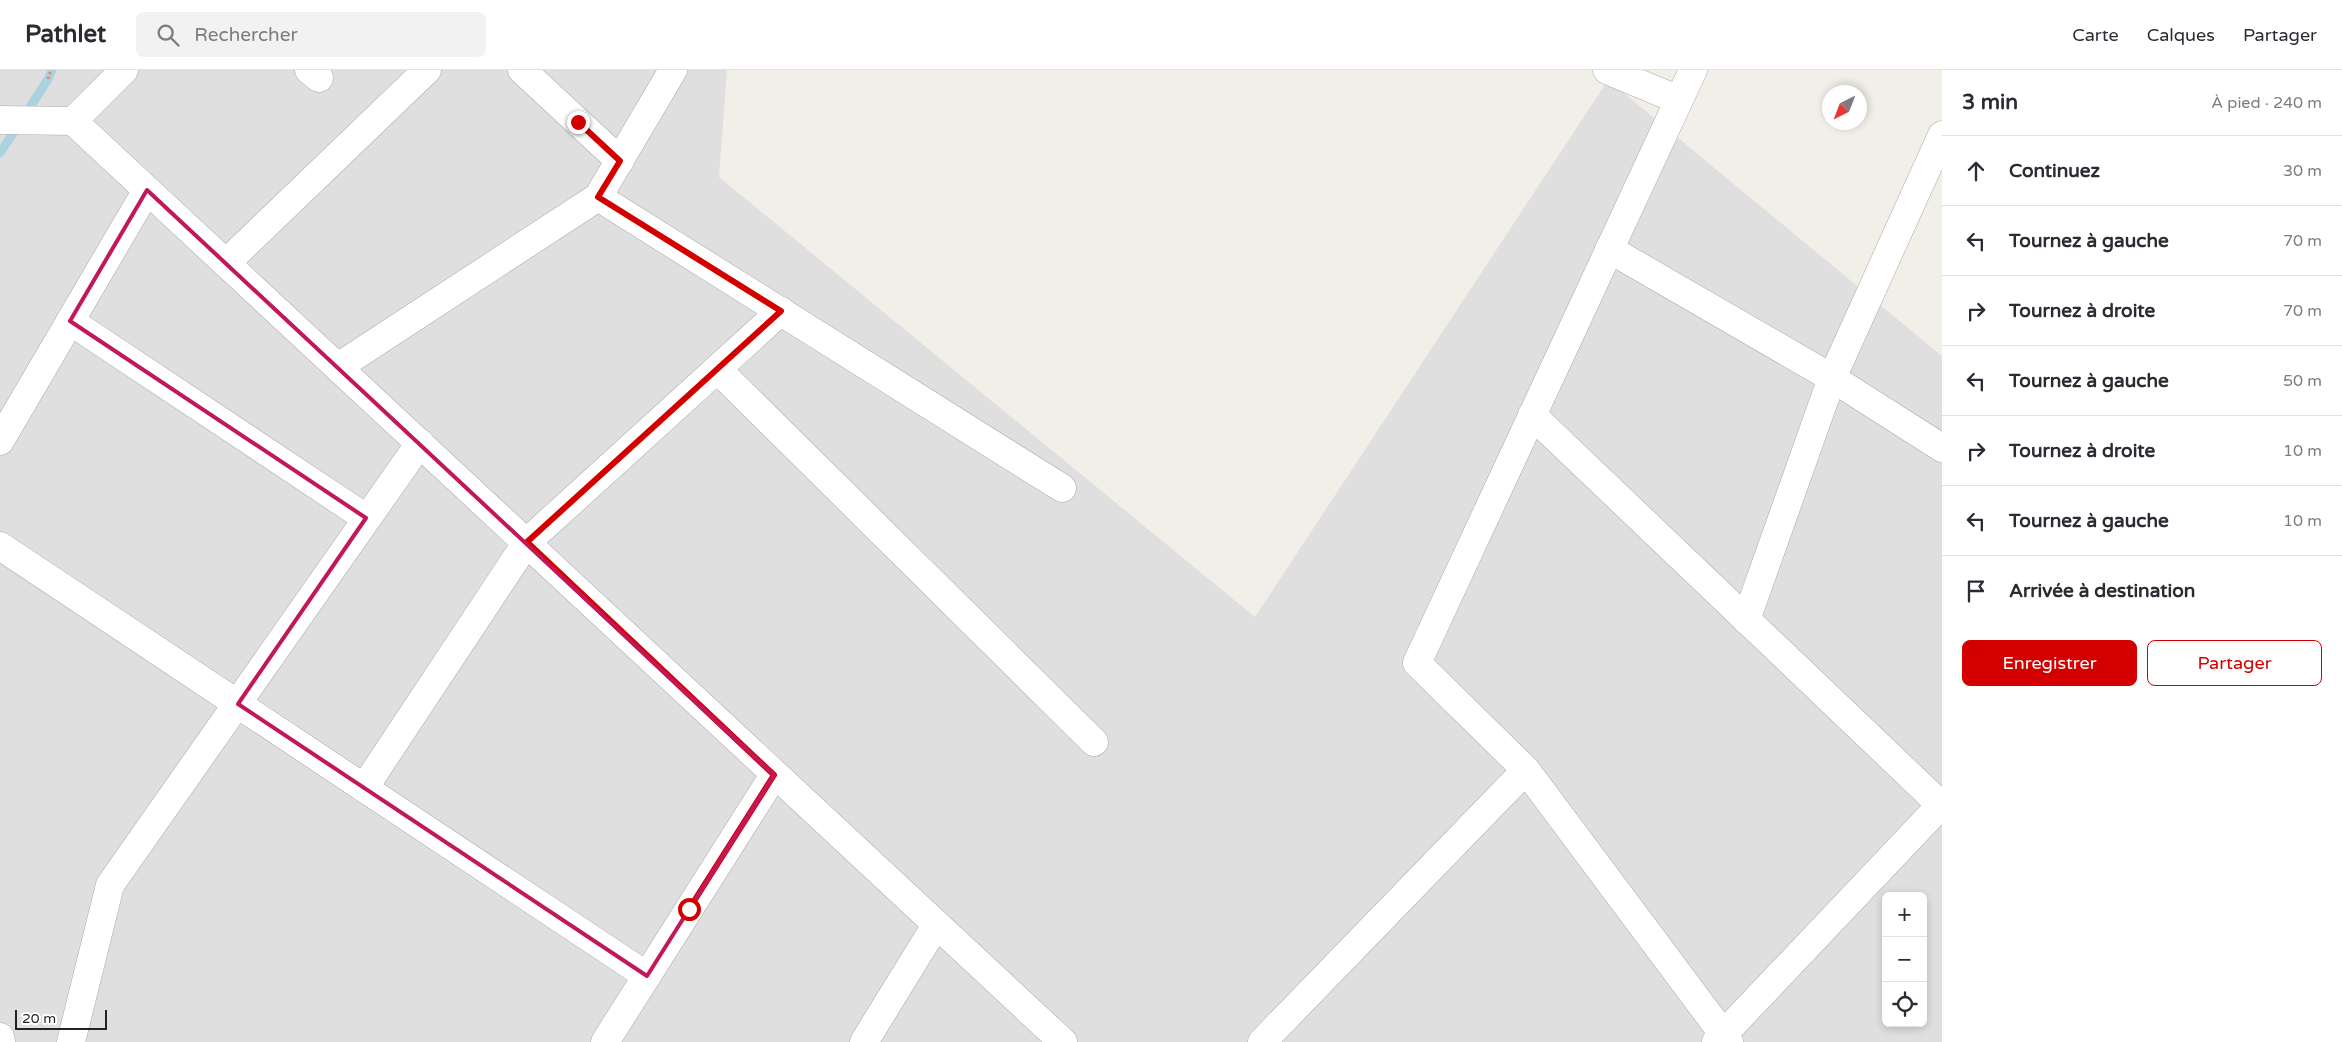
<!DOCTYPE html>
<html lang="fr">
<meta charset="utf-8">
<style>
:root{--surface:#fff;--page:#f2f2f3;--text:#2b2b33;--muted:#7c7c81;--line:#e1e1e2;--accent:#d40000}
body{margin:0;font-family:"Varela Round",sans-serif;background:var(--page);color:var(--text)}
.controls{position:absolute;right:15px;bottom:15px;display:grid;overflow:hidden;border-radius:8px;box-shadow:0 2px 8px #0003}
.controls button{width:45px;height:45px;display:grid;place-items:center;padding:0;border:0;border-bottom:1px solid var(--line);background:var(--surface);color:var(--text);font:25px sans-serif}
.compass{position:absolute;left:1822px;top:15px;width:45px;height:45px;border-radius:50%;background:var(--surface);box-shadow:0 2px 8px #0003;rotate:222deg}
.scale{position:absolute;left:15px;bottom:12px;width:92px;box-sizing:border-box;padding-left:5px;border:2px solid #222;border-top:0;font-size:14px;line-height:18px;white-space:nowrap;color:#222;-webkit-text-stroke:4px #fff;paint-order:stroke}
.stop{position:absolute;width:15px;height:15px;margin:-11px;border:4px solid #d40000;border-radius:50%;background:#fff}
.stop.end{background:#d40000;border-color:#fff;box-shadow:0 1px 5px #0008}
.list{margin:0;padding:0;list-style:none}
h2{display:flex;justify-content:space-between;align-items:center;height:65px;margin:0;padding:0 20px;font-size:21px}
h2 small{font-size:16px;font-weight:400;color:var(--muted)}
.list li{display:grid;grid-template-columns:32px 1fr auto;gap:15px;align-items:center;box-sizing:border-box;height:70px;padding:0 20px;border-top:1px solid var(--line)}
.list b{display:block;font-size:19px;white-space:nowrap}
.list em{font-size:16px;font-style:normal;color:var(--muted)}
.actions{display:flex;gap:10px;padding:15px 20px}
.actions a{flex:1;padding:11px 0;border:1px solid var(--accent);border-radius:8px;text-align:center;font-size:18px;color:var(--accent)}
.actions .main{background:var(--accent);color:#fff}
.icon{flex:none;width:28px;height:28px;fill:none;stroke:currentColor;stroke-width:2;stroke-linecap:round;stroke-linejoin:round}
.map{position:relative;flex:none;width:1942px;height:972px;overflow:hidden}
header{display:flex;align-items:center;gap:30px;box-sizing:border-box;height:70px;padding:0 25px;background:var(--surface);border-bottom:1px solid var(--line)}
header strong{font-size:24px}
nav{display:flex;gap:28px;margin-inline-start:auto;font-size:18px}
.search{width:350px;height:45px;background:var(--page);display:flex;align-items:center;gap:12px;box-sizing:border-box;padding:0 18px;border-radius:8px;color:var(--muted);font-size:19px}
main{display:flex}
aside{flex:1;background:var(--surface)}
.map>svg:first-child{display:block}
.residential{fill:#e0dfdf;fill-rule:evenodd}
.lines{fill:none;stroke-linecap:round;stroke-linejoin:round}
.stream{stroke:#aad3df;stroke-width:9}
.street-casing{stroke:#a9a9a9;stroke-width:29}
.path{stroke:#fa8072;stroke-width:3;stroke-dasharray:2.5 2.5;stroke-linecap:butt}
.street{stroke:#fff;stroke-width:28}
.route{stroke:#d40000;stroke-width:6}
.marked{fill:none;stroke:#c2185b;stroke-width:4;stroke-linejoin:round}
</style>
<header>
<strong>Pathlet</strong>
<div class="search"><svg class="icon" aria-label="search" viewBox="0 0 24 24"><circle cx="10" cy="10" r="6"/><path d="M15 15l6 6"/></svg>Rechercher</div>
<nav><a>Carte</a><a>Calques</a><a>Partager</a></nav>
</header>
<main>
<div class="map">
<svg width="1942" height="972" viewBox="0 0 1942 972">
<rect width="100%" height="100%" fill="#f2efe9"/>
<path class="residential" d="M0,0h727l-8,107 536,440 353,-537 334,276v686h-1942zM1886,826h37v127h-37z"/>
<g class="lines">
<g class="stream">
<polyline points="25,45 48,9 52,0"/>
<polyline points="0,83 18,56"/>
</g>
<defs>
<g id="street">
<polyline points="309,0 319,8"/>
<polyline points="522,0 620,91"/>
<polyline points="1607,0 1679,30"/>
<polyline points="1693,0 1417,593 1526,700 1729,972"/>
<polyline points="0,50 73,51 1063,972"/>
<polyline points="73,51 124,0"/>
<polyline points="598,127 1062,418"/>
<polyline points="1609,179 1832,308 1942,378"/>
<polyline points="226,193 427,0"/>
<polyline points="70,251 366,448"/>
<polyline points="338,297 598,127 673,0"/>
<polyline points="717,299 1094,672"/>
<polyline points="1532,345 1942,736"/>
<polyline points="0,371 147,120"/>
<polyline points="0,476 647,906"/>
<polyline points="1746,550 1832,308 1942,65"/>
<polyline points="364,718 527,472 781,241"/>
<polyline points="0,967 1,972"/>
<polyline points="71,972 110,815 420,373"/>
<polyline points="605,972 774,705"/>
<polyline points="864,972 936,855"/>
<polyline points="1262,972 1526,700"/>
<polyline points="1716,972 1942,734"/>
</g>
</defs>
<use href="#street" class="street-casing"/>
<polyline class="path" points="48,9 51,0"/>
<use href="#street" class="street"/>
</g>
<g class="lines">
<polyline class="route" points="578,52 620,91 598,127 781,241 527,472 774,705 689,839"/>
</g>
<path class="marked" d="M147,120l627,585 -127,201 -409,-272 128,-186 -296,-197z"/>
</svg>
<div class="controls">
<button>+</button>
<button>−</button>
<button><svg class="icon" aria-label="locate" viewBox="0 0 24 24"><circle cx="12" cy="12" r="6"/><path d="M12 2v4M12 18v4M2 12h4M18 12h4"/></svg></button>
</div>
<svg class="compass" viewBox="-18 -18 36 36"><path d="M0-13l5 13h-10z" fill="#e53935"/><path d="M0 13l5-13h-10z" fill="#7c7c81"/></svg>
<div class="scale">20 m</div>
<div class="stop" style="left:689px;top:839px"></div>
<div class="stop end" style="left:578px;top:52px"></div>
</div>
<aside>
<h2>3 min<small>À pied · 240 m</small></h2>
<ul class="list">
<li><svg class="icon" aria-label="ahead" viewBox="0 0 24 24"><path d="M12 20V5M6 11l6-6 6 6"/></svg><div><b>Continuez</b></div><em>30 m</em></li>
<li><svg class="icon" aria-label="left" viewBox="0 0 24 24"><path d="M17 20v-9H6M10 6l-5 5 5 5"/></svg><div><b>Tournez à gauche</b></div><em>70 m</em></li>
<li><svg class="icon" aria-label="right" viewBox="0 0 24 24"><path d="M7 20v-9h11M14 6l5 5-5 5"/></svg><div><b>Tournez à droite</b></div><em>70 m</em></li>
<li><svg class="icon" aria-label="left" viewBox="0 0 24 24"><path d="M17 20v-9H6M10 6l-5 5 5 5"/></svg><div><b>Tournez à gauche</b></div><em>50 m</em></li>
<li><svg class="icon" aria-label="right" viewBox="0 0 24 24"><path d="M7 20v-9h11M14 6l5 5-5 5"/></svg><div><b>Tournez à droite</b></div><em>10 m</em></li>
<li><svg class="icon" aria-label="left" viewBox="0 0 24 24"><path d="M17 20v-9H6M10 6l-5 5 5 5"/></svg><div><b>Tournez à gauche</b></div><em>10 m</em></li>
<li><svg class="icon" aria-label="arrive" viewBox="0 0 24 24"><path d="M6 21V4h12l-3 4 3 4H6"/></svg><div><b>Arrivée à destination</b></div></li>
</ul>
<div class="actions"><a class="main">Enregistrer</a><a>Partager</a></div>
</aside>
</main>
